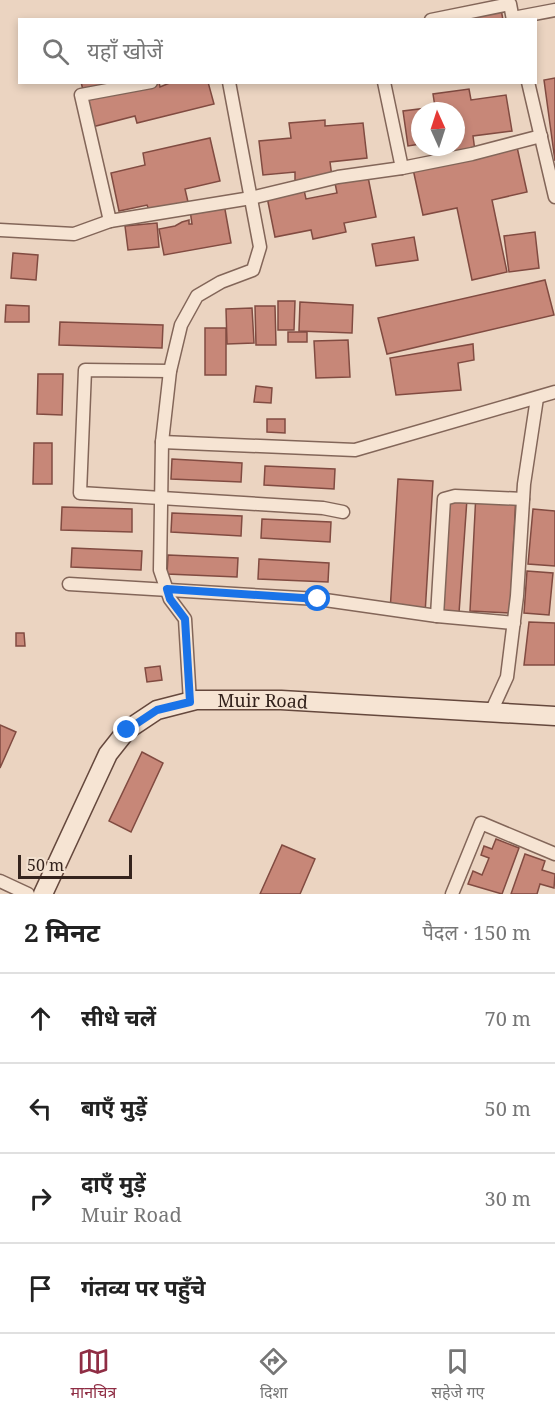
<!DOCTYPE html>
<html lang="hi">
<meta charset="utf-8">
<style>
:root{--surface:#fff;--page:#f2f2f2;--text:#222;--muted:#767676;--line:#e0e0e0;--accent:#8f2d44}
body{margin:0;font-family:"Noto Serif","Noto Sans Devanagari",serif;background:var(--page);color:var(--text)}
.compass{position:absolute;left:411px;top:102px;width:54px;height:54px;border-radius:50%;background:var(--surface);box-shadow:0 3px 9px #0003;rotate:357deg}
.scale{position:absolute;left:18px;bottom:15px;width:114px;box-sizing:border-box;padding-left:6px;border:3px solid #34231d;border-top:0;font-size:16px;line-height:21px;white-space:nowrap;color:#34231d;-webkit-text-stroke:4px #f3e1d0;paint-order:stroke}
.stop{position:absolute;width:18px;height:18px;margin:-14px;border:4px solid #1a73e8;border-radius:50%;background:#fff}
.stop.end{background:#1a73e8;border-color:#fff;box-shadow:0 2px 6px #0008}
.list{margin:0;padding:0;list-style:none}
h2{display:flex;justify-content:space-between;align-items:center;height:78px;margin:0;padding:0 24px;font-size:26px}
h2 small{font-size:20px;font-weight:400;color:var(--muted)}
.list li{display:grid;grid-template-columns:39px 1fr auto;gap:18px;align-items:center;box-sizing:border-box;height:90px;padding:0 24px;border-top:2px solid var(--line)}
.list b{display:block;font-size:22px;white-space:nowrap}
.list p{margin:0;font-size:20px;white-space:nowrap;color:var(--muted)}
.list em{font-size:20px;font-style:normal;color:var(--muted)}
.icon{flex:none;width:33px;height:33px;fill:none;stroke:currentColor;stroke-width:2;stroke-linecap:round;stroke-linejoin:round}
.map{position:relative;flex:none;width:555px;height:894px;overflow:hidden}
.search{position:absolute;background:var(--surface);box-shadow:0 3px 9px #0003;left:18px;right:18px;top:18px;height:66px;display:flex;align-items:center;gap:15px;box-sizing:border-box;padding:0 21px;border-radius:0px;color:var(--muted);font-size:22px}
.sheet{height:438px;background:var(--surface)}
nav{display:flex;justify-content:space-around;align-items:center;box-sizing:border-box;height:84px;border-top:2px solid var(--line);background:var(--surface);font-size:16px;color:var(--muted)}
nav a{display:grid;justify-items:center;gap:3px}
nav .on{color:var(--accent)}
.map>svg:first-child{display:block}
.building{fill:#c78778;stroke:#814b41;stroke-width:1.5}
.lines{fill:none;stroke-linecap:round;stroke-linejoin:round}
.street-casing{stroke:#836659;stroke-width:15}
.secondary-casing{stroke:#65483d;stroke-width:21}
.street{stroke:#f6e4d3;stroke-width:12}
.secondary{stroke:#f6e4d3;stroke-width:18}
.route{stroke:#1a73e8;stroke-width:8}
.labels{text-anchor:middle;dominant-baseline:central;stroke-width:4.5;stroke-linejoin:round;paint-order:stroke}
.street-label{font-size:18px;fill:#34231d;stroke:#f3e1d0}
</style>
<div class="map">
<svg width="555" height="894" viewBox="0 0 555 894">
<rect width="100%" height="100%" fill="#ebd4c1"/>
<g class="building">
<polygon points="501,9 503,20 453,20"/>
<polygon points="555,78 555,161 544,80"/>
<polygon points="81,82 114,82 116,93 125,82 159,82 160,87 172,82 208,82 214,104 137,123 135,116 92,127"/>
<polygon points="469,89 471,100 506,95 512,131 473,136 475,151 440,156 439,147 456,147 456,111 420,111 420,144 408,146 403,111 435,107 433,94"/>
<polygon points="325,120 325,126 363,123 367,158 330,162 332,177 295,181 295,172 263,175 259,141 291,138 289,123"/>
<polygon points="210,138 220,181 185,189 188,202 149,210 147,205 119,211 111,173 145,165 143,153"/>
<polygon points="517,147 527,192 492,200 507,272 472,280 457,208 423,215 413,169"/>
<polygon points="368,177 376,217 344,223 346,232 313,239 311,230 275,237 267,197 304,190 306,199 337,193 335,183"/>
<polygon points="224,204 231,243 164,255 159,229 175,226 182,222 189,220 189,224 192,224 190,210"/>
<polygon points="157,223 159,247 128,250 125,226"/>
<polygon points="535,232 539,268 509,272 504,236"/>
<polygon points="414,237 418,260 376,266 372,244"/>
<polygon points="13,253 38,255 36,280 11,278"/>
<polygon points="545,280 554,315 387,354 378,318"/>
<polygon points="278,301 295,301 294,330 278,330"/>
<polygon points="300,302 353,305 352,333 299,331"/>
<polygon points="6,305 29,306 29,322 5,322"/>
<polygon points="255,306 275,306 276,345 256,345"/>
<polygon points="252,308 254,343 227,344 226,309"/>
<polygon points="60,322 163,325 162,348 59,345"/>
<rect x="205" y="328" width="21" height="47"/>
<rect x="288" y="332" width="19" height="10"/>
<polygon points="348,340 350,377 316,378 314,341"/>
<polygon points="473,344 474,360 458,363 461,390 396,395 390,358"/>
<polygon points="38,374 63,374 62,415 37,414"/>
<polygon points="256,386 272,388 271,403 254,402"/>
<polygon points="267,419 285,419 285,433 267,432"/>
<polygon points="34,443 52,443 52,484 33,484"/>
<polygon points="172,459 242,463 241,482 171,479"/>
<polygon points="265,466 335,469 334,489 264,485"/>
<polygon points="398,479 433,481 425,614 390,612"/>
<polygon points="476,493 516,495 510,613 470,611"/>
<polygon points="440,497 467,499 459,613 431,611"/>
<polygon points="62,507 132,509 132,532 61,530"/>
<polygon points="533,509 555,511 555,566 528,564"/>
<polygon points="172,513 242,516 241,536 171,532"/>
<polygon points="262,519 331,522 330,542 261,538"/>
<polygon points="72,548 142,551 141,570 71,567"/>
<polygon points="168,555 238,558 237,577 167,574"/>
<polygon points="259,559 329,563 328,582 258,579"/>
<polygon points="527,571 553,573 549,615 524,613"/>
<polygon points="529,622 555,623 555,665 524,665"/>
<polygon points="16,633 24,633 25,646 16,646"/>
<polygon points="160,666 162,680 147,682 145,668"/>
<polygon points="0,725 16,732 0,768"/>
<polygon points="142,752 163,763 131,832 109,821"/>
<polygon points="496,839 519,848 502,894 468,884 473,871 482,875 489,858 481,855 484,846 492,849"/>
<polygon points="282,845 315,859 300,894 260,894"/>
<polygon points="525,854 545,861 542,870 555,874 554,888 540,884 537,894 511,894"/>
</g>
<g class="lines">
<defs>
<g id="street">
<polyline points="513,18 555,10"/>
<polyline points="431,20 510,4 513,20"/>
<polyline points="151,82 81,95 110,221 251,198 338,177 402,168 472,154 541,136"/>
<polyline points="384,82 402,168"/>
<polyline points="528,82 555,197"/>
<polyline points="0,230 74,234 110,221"/>
<polyline points="170,371 85,370 80,493 323,508 343,512"/>
<polyline points="162,442 355,450 555,392"/>
<polyline points="69,584 318,599 437,616 514,623"/>
<polyline points="437,616 444,499 455,496 523,499"/>
<polyline points="190,702 185,619 170,599 160,570 162,442 170,371 181,325 197,296 221,282 253,270 260,247 229,82"/>
<polyline points="491,712 507,677 517,596 524,484 537,398"/>
<polyline points="0,881 28,894"/>
<polyline points="452,894 481,823 555,854"/>
</g>
<g id="secondary">
<path id="s1" d="M43,894l65,-140 19,-24 30,-20 39,-10h85l274,16"/>
</g>
</defs>
<use href="#street" class="street-casing"/>
<use href="#secondary" class="secondary-casing"/>
<use href="#street" class="street"/>
<use href="#secondary" class="secondary"/>
</g>
<g class="lines">
<polyline class="route" points="127,730 157,710 190,702 185,619 170,599 167,589 318,599"/>
</g>
<g class="labels">
<g class="street-label">
<text stroke="none"><textPath href="#s1" startOffset="328">Muir Road</textPath></text>
</g>
</g>
</svg>
<svg class="compass" viewBox="-18 -18 36 36"><path d="M0-13l5 13h-10z" fill="#e53935"/><path d="M0 13l5-13h-10z" fill="#767676"/></svg>
<div class="scale">50 m</div>
<div class="stop" style="left:318px;top:599px"></div>
<div class="stop end" style="left:127px;top:730px"></div>
<div class="search"><svg class="icon" aria-label="search" viewBox="0 0 24 24"><circle cx="10" cy="10" r="6"/><path d="M15 15l6 6"/></svg>यहाँ खोजें</div>
</div>
<section class="sheet">
<h2>2 मिनट<small>पैदल · 150 m</small></h2>
<ul class="list">
<li><svg class="icon" aria-label="ahead" viewBox="0 0 24 24"><path d="M12 20V5M6 11l6-6 6 6"/></svg><div><b>सीधे चलें</b></div><em>70 m</em></li>
<li><svg class="icon" aria-label="left" viewBox="0 0 24 24"><path d="M17 20v-9H6M10 6l-5 5 5 5"/></svg><div><b>बाएँ मुड़ें</b></div><em>50 m</em></li>
<li><svg class="icon" aria-label="right" viewBox="0 0 24 24"><path d="M7 20v-9h11M14 6l5 5-5 5"/></svg><div><b>दाएँ मुड़ें</b><p>Muir Road</p></div><em>30 m</em></li>
<li><svg class="icon" aria-label="arrive" viewBox="0 0 24 24"><path d="M6 21V4h12l-3 4 3 4H6"/></svg><div><b>गंतव्य पर पहुँचे</b></div></li>
</ul>
</section>
<nav>
<a class="on"><svg class="icon" aria-label="map" viewBox="0 0 24 24"><path d="M3 6l6-2 6 2 6-2v14l-6 2-6-2-6 2zM9 4v14M15 6v14"/></svg>मानचित्र</a>
<a><svg class="icon" aria-label="directions" viewBox="0 0 24 24"><path d="M12 3l9 9-9 9-9-9zM9 14v-3h6M13 9l2 2-2 2"/></svg>दिशा</a>
<a><svg class="icon" aria-label="saved" viewBox="0 0 24 24"><path d="M7 4h10v16l-5-4-5 4z"/></svg>सहेजे गए</a>
</nav>
